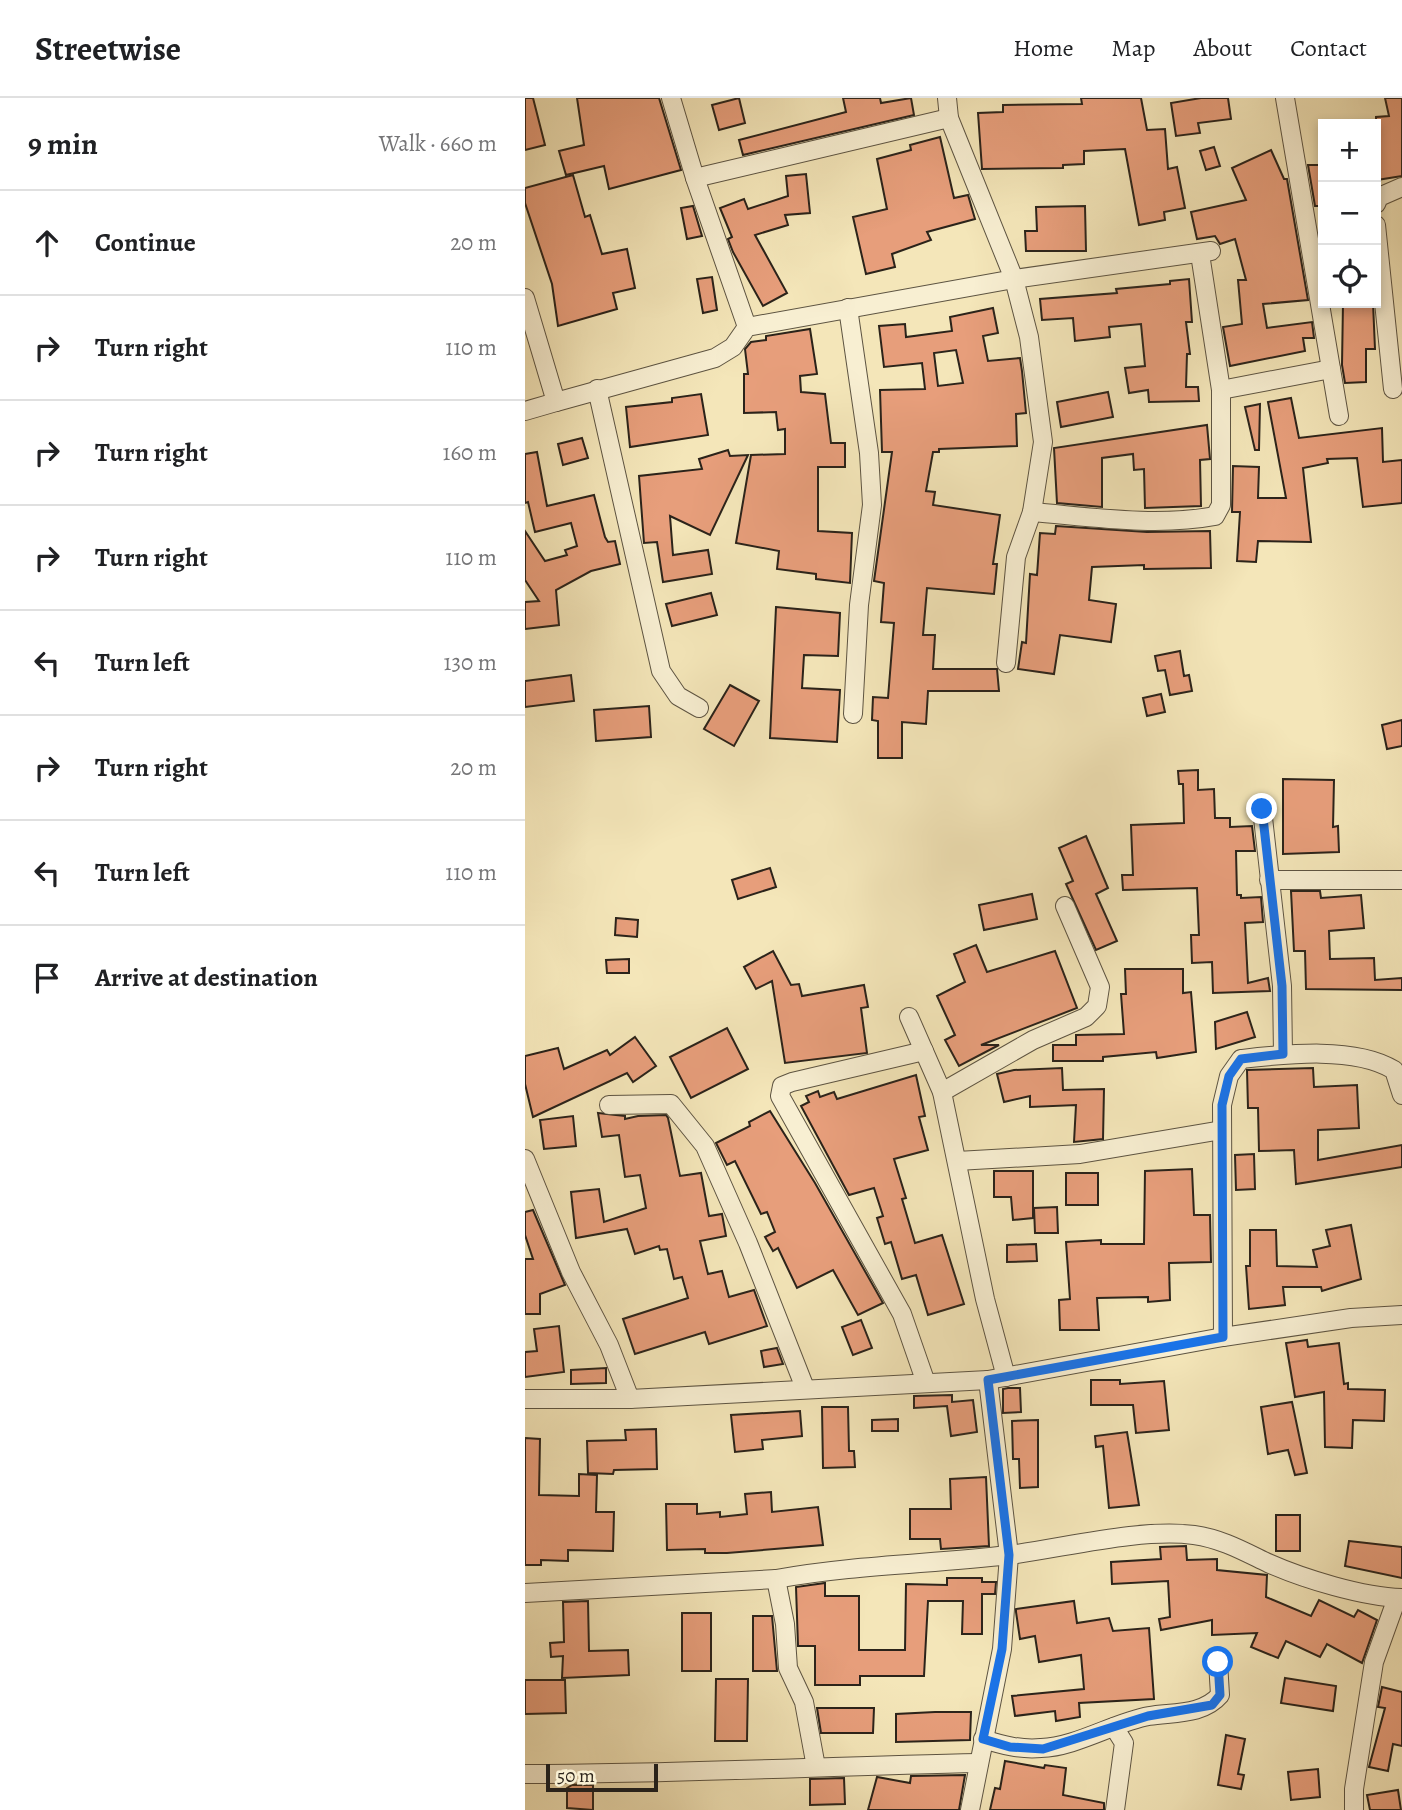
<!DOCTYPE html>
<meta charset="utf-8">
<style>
:root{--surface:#fff;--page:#f6f6f6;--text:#202124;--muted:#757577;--line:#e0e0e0}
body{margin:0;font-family:Alegreya,serif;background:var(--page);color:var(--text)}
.controls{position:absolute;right:21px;top:21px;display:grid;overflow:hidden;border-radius:0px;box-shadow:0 4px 10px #0003}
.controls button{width:63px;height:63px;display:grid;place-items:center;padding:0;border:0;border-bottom:2px solid var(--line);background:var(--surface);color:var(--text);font:35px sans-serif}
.scale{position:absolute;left:21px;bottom:18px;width:112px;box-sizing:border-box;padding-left:7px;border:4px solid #2b231a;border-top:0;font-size:19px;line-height:24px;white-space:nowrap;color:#2b231a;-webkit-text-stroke:5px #f8efd2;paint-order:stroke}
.stop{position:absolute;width:21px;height:21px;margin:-16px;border:5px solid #1a73e8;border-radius:50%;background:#fff}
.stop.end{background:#1a73e8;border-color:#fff;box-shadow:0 2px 7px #0008}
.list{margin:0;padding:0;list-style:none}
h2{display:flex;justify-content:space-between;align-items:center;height:91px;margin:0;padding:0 28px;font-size:30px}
h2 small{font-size:23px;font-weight:400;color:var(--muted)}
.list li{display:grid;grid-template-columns:46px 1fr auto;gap:21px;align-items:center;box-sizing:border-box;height:105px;padding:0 28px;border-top:2px solid var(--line)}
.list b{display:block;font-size:26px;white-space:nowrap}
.list em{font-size:23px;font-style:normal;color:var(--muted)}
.icon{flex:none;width:38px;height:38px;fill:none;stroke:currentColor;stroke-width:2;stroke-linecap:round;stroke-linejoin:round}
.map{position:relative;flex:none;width:877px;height:1712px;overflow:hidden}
header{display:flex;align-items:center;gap:42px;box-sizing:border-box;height:98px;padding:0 35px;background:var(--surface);border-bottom:2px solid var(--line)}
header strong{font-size:33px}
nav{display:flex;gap:38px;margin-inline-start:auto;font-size:24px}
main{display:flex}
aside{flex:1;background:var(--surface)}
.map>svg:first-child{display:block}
.building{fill:#e79e7b;stroke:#2b231a;stroke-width:2;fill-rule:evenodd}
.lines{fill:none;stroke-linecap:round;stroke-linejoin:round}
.street-casing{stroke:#5d5442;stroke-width:20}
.street{stroke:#f8efd2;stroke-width:18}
.route{stroke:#1a73e8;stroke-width:9}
</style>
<header>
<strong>Streetwise</strong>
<nav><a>Home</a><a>Map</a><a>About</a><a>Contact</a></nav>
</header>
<main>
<aside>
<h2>9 min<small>Walk · 660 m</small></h2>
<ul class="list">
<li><svg class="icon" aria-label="ahead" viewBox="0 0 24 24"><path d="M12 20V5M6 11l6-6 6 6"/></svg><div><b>Continue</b></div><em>20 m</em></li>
<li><svg class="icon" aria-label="right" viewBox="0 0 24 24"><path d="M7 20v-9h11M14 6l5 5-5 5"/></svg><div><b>Turn right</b></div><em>110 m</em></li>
<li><svg class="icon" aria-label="right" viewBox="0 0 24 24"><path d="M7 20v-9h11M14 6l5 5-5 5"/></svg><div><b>Turn right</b></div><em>160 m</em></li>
<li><svg class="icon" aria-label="right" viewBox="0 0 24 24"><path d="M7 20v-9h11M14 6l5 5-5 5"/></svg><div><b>Turn right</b></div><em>110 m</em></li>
<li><svg class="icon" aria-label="left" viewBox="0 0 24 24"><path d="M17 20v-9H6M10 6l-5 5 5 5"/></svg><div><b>Turn left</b></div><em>130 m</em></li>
<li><svg class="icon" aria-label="right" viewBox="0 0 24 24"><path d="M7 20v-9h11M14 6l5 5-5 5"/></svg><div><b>Turn right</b></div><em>20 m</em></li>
<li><svg class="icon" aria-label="left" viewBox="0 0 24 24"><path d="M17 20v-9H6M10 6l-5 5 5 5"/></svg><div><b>Turn left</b></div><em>110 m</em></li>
<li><svg class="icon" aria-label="arrive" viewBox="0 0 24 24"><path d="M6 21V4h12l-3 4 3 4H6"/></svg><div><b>Arrive at destination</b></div></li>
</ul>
</aside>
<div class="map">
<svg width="877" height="1712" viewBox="0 0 877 1712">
<rect width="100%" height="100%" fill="#f4e6b9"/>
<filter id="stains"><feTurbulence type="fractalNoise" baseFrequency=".00286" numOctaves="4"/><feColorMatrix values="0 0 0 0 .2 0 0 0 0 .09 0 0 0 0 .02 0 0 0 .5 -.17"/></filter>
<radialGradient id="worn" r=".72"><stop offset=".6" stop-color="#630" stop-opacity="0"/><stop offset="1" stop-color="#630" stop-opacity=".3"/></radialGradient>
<g class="building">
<polygon points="0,0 8,0 20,47 0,52"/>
<polygon points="52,0 134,0 156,72 84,91 79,68 41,77 34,53 59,47"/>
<polygon points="214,0 220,25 194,32 187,7"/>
<polygon points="318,0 355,0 356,5 386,0 389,17 218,57 214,42 321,14"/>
<polygon points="556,0 616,0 622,32 640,31 643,71 652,69 660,110 639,114 640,122 614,127 600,51 559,53 559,66 538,67 538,70 457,71 453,15 478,14 478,7 557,6"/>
<polygon points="676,0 703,0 706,21 673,25 675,35 651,38 646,5"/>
<polygon points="860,0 877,0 877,78 852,82 851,19 864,18"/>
<polygon points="415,39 429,100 443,97 450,121 402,134 406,142 367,156 370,169 341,176 328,119 362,111 352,61 386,52 385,47"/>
<polygon points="689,49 695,68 681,72 675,53"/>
<polygon points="746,52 759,81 762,81 783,202 738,206 742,230 787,224 789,240 778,240 780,253 705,268 698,229 717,226 713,182 721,182 710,141 695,146 690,138 672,141 666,114 721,102 707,70"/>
<polygon points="783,67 796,67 797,108 790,108"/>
<polygon points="281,76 285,115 260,117 263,127 230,137 262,195 238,208 208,154 203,141 207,139 195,110 219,101 223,111 263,98 261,78"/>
<polygon points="48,77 60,119 65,117 77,156 102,151 110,190 88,195 92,211 33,228 27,186 0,105 0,90"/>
<polygon points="168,108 177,138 162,141 156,110"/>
<polygon points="560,108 561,153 501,153 500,133 512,133 511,109"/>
<polygon points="187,179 192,212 178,215 172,181"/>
<polygon points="664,181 667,224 661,224 665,256 662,256 661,289 673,289 674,303 624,304 623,292 604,295 600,270 620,268 616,226 584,229 585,239 550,243 548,220 517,222 515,201 592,195 591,191 645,186 645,183"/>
<polygon points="818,205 848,205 850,251 841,251 841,284 820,285 817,267"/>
<path d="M468,210l5,25 -15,3 5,25 32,-3 2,13 4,42 -10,1 1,32 -78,3v3h-6l-7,39 9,1 -2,13 67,10 -7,49h4l-3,30 -67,-6 -4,47h12l-2,34h64l2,22h-71l-2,33 -24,-2v36h-24v-37l-6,-1 1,-23 15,1 6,-75 -13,-1 3,-39 -10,-2 18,-129h-10l-2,-62 45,-1 -3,-26 -38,4 -5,-41 26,-2 1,13 46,-6 -2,-14zM431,252l7,33 -25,3 -4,-33z"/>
<polygon points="285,231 292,276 275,278 276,294 300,296 306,345 320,345 320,369 293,369 293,433 327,435 325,485 291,481 291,476 252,471 254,453 211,445 226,357 260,356 260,331 253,332 251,314 219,315 219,276 223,276 220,251 226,244 241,242 241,238"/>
<polygon points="583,294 588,319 536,329 532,304"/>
<polygon points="176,296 183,337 105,349 101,309 147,304 147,300"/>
<polygon points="766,300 774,340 857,330 858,364 877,362 877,405 838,409 832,360 802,361 803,365 778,370 786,444 733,443 731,464 712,463 715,414 707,414 708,368 734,369 733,400 761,400 743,304"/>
<polygon points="735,306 734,352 730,352 720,309"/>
<polygon points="682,327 685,361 675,362 676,408 620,410 619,371 609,372 608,356 577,360 577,409 532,405 529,350"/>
<polygon points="57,340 63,360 38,367 33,346"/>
<polygon points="203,352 205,358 223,357 185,437 145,418 148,457 183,452 187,476 138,484 132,444 119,445 114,378 177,371 174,361"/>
<polygon points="12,354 22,408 69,397 80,439 83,444 90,443 95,466 66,473 31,492 34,527 0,531 0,504 14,503 0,482 0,433 20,463 42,457 40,452 52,448 46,425 10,434 3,404 0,405 0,356"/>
<polygon points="531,428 622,434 685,433 686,470 619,471 619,467 567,469 564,502 591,506 586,544 535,537 529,576 493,571 497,544 501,545 505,476 512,477 515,435 530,436"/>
<polygon points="186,495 192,517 147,528 141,506"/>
<polygon points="251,509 315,515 313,558 279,557 277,590 315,592 312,644 245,640"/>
<polygon points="655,553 659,578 664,577 667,593 645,597 640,572 633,573 630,558"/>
<polygon points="46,577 49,603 0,609 0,583"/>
<polygon points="205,587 234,603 209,648 179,631"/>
<polygon points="636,596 640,614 622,618 618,600"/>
<polygon points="124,608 126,639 71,643 69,612"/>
<polygon points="877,622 877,648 862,651 857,627"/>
<polygon points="673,672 673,692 689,691 690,720 705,720 705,729 727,728 730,753 711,753 712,797 716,797 716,800 736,799 738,824 720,825 723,885 743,880 745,893 688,895 687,864 667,865 666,837 674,837 672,790 598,792 597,777 608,777 606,727 659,725 658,686 654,686 653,673"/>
<polygon points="758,681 809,682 808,729 813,728 814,754 758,756"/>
<polygon points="561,738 583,790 571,796 592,843 571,852 541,786 548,783 534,750"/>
<polygon points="245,770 251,789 213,801 207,782"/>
<polygon points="766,793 795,793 796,800 836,797 839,830 804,833 805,861 849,860 850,882 877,880 877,892 781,891 780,853 769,853"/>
<polygon points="507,796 512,821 459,832 454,807"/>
<polygon points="91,820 113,822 112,839 90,837"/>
<polygon points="451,847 462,874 530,853 552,910 456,947 474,947 434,968 420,942 430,937 412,898 440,884 429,856"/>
<polygon points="248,853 266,887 274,886 277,898 339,887 343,909 336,910 342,955 260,965 247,883 231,891 219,869"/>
<polygon points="104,861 104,875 82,875 81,862"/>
<polygon points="600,871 658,871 658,895 666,894 671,954 632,960 631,954 578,959 578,963 528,963 528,947 551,947 551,937 599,936 596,896 601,896"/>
<polygon points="722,914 730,939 691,951 690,924"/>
<polygon points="202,930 223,971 166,1000 145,959"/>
<polygon points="110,939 131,968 108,984 102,975 8,1019 0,986 0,958 33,950 39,971 82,952 85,957"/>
<polygon points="537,970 538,992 579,991 578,1041 549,1044 551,1007 505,1009 505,998 479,1004 472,976 489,972"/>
<polygon points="788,970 789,989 832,987 834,1030 793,1032 793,1062 877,1047 877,1069 771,1086 769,1052 734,1053 733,1010 723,1010 722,972"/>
<polygon points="391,977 400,1018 394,1019 403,1052 369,1061 381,1100 377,1101 390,1145 417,1137 439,1206 403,1217 391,1177 377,1181 366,1144 360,1146 352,1120 358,1118 349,1090 324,1097 276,1008 284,1004 281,998 293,993 295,999 309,994 312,1001"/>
<polygon points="245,1013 290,1085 358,1205 333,1217 308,1172 272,1190 253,1150 248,1153 240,1139 250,1134 242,1114 236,1116 210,1063 202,1067 191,1045 225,1028 224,1024"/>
<polygon points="73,1015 100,1018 100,1021 113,1018 141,1017 143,1020 155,1078 176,1075 184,1118 197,1116 201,1138 175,1143 183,1176 197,1173 204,1199 229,1192 242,1228 184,1246 180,1234 110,1256 98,1221 163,1200 157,1179 149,1181 142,1151 135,1152 134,1148 110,1156 102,1131 51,1140 46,1094 74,1091 79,1124 121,1110 115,1077 100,1079 94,1037 77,1039"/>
<polygon points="48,1018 51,1048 19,1051 15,1022"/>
<polygon points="729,1056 730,1091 711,1092 710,1057"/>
<polygon points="667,1071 669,1117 685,1117 686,1164 644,1165 645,1202 623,1204 623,1199 572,1200 574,1232 535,1232 534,1202 545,1201 541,1144 576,1142 576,1146 619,1146 620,1073"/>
<polygon points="469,1073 508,1073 508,1120 488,1122 486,1099 469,1099"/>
<rect x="541" y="1075" width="32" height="32"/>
<polygon points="532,1109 533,1135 510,1135 509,1110"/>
<polygon points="8,1112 40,1187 15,1196 15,1216 0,1216 0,1161 8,1161 0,1137 0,1114"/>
<polygon points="826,1127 836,1181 797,1193 796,1189 758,1189 760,1207 724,1211 721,1168 725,1168 725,1132 751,1132 752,1168 792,1169 788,1152 805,1148 801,1132"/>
<polygon points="511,1146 512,1163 482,1164 482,1147"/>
<polygon points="336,1222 347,1250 328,1257 317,1229"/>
<polygon points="34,1228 39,1274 0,1279 0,1254 12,1253 9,1231"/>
<polygon points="782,1242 783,1249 814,1245 819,1286 823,1285 823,1291 860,1292 859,1323 828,1322 827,1350 800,1349 799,1294 770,1299 761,1245"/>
<polygon points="252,1250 258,1266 239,1269 236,1253"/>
<polygon points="81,1270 81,1285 46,1286 46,1272"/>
<polygon points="566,1282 595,1282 595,1286 639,1283 644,1332 611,1335 608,1307 566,1307"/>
<polygon points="483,1290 495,1290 496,1314 478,1315 478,1291"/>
<polygon points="427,1297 427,1304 448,1302 452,1334 426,1338 422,1308 389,1310 389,1298"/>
<polygon points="767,1304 782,1375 770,1377 763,1352 743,1356 736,1309"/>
<polygon points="297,1309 323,1309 324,1353 329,1353 330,1369 298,1370"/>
<polygon points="275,1313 277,1338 237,1342 238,1351 210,1354 206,1317"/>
<polygon points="373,1321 373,1333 347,1333 347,1322"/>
<polygon points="513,1322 513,1389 495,1390 494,1361 488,1361 487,1323"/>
<polygon points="131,1331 132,1371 89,1372 88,1376 63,1375 62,1343 101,1342 100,1332"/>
<polygon points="602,1334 614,1407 584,1410 578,1348 571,1349 570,1338"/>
<polygon points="0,1340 15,1341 14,1397 54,1398 54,1376 72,1377 71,1414 89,1414 88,1453 43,1452 43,1463 16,1462 16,1467 0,1467"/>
<polygon points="461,1379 464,1448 416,1451 415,1441 385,1441 385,1411 426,1411 425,1381"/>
<polygon points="246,1394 247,1414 293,1409 298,1447 202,1455 180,1455 180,1451 142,1452 141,1406 172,1406 172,1416 195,1414 195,1419 222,1416 220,1396"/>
<rect x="751" y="1417" width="24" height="36"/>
<polygon points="824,1443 877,1449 877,1480 820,1468"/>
<polygon points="661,1448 662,1462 692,1461 692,1472 742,1477 741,1499 786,1518 794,1502 829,1519 833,1512 852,1522 837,1565 802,1546 795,1559 761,1543 753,1560 726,1549 732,1535 687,1537 687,1522 636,1532 634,1521 645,1519 643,1483 587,1486 586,1464 636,1461 635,1449"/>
<polygon points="422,1480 457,1480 457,1484 471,1484 470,1496 457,1496 457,1536 437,1536 438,1503 403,1503 399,1578 335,1578 335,1587 290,1587 290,1548 273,1548 271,1489 300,1485 300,1498 334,1498 334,1552 380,1552 381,1486 422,1487"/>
<polygon points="63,1503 64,1553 103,1552 104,1577 37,1580 38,1558 26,1559 25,1545 39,1544 38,1504"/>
<polygon points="549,1503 552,1525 584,1520 588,1533 624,1530 629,1601 554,1605 555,1619 531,1623 530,1613 490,1618 487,1598 559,1591 556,1557 514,1564 510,1538 495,1541 491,1514 491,1511"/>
<rect x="157" y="1515" width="29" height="58"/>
<polygon points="228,1518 247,1518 252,1573 228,1573"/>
<polygon points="760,1580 811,1588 808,1613 756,1605"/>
<polygon points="191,1581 223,1581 222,1643 190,1643"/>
<polygon points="0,1582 40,1582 41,1615 0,1616"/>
<polygon points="857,1589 877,1594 877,1648 868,1646 863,1673 844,1669 860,1610 853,1609"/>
<polygon points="292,1610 349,1610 348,1635 296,1635"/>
<polygon points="410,1614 446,1614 445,1642 371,1644 371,1616"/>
<polygon points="701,1637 720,1641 713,1676 719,1677 716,1691 693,1687"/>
<polygon points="480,1663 519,1670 520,1667 541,1670 538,1697 579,1705 579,1712 465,1712 470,1690 475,1691"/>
<polygon points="793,1671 795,1699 766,1702 763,1674"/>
<polygon points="440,1677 434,1712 343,1712 352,1679 385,1685 386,1678"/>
<polygon points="319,1680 320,1706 285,1707 285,1681"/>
<polygon points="47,1687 68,1687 68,1712 42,1710 42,1690"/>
<polygon points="873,1692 876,1712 845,1712 842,1697"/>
</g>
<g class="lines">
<defs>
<g id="street">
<polyline points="146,0 170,80 222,229"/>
<polyline points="422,0 424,20 489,181 504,239 518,344 507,414 491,459 481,565"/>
<polyline points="760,0 814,318"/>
<polyline points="170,80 424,20"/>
<polyline points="851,106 854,99 877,89"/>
<polyline points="851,127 868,291"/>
<polyline points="0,200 31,304 0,313"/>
<polyline points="323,210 344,355 347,407 334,507 328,616"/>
<polyline points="72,291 136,573 153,598 174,610"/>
<polyline points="696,292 806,271"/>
<polyline points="31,304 190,260 208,249 222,229 489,181 686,153"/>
<path d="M507,414c60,5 124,15 183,4l6,-11v-115l-21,-136"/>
<polyline points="737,711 757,888 758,956"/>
<polyline points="744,782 877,782"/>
<polyline points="384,919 417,994 460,1201 481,1279"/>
<polyline points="399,953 267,984 257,988 255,998 377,1216 401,1285"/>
<polyline points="417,994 508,942 561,919 572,908 575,889 540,808"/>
<polyline points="84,1007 146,1006 180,1048 223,1145 280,1290"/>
<polyline points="0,1061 46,1174 84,1247 105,1301"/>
<polyline points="432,1063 555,1056 697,1032"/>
<path d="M698,1239l-1,-232 7,-29 12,-17c45,-5 114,-13 153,11l8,25"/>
<polyline points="0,1301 105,1301 463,1282 698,1239 826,1220 877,1217"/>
<polyline points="251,1481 260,1526 263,1570 279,1604 291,1669"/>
<path d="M0,1495l251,-14c77,-14 156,-15 233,-24 55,-7 131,-27 185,-20 28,4 49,16 74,28 36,16 95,34 134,35"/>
<polyline points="589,1629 599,1645 590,1712"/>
<path d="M458,1641c19,6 38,11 58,9 35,-1 74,-26 108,-32 25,-4 54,-1 71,-21l-2,-33"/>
<path d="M0,1676c152,0 303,-8 454,-11"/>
<polyline points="445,1712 477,1551 484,1457 463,1282"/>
<polyline points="829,1712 829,1691 849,1564 872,1500"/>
</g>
</defs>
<use href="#street" class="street-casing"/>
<use href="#street" class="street"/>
</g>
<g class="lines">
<polyline class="route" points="693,1564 695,1597 687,1607 623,1618 518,1651 485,1649 458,1641 477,1551 484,1457 463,1282 698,1239 697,1007 704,978 716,961 758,956 757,888 737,711"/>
</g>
<rect width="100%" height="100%" filter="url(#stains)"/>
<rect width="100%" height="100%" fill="url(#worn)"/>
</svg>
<div class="controls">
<button>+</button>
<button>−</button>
<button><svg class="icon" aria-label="locate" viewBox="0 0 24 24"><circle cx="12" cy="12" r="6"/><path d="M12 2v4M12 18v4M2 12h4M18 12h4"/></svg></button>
</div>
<div class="scale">50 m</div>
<div class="stop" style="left:693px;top:1564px"></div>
<div class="stop end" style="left:737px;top:711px"></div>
</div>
</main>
